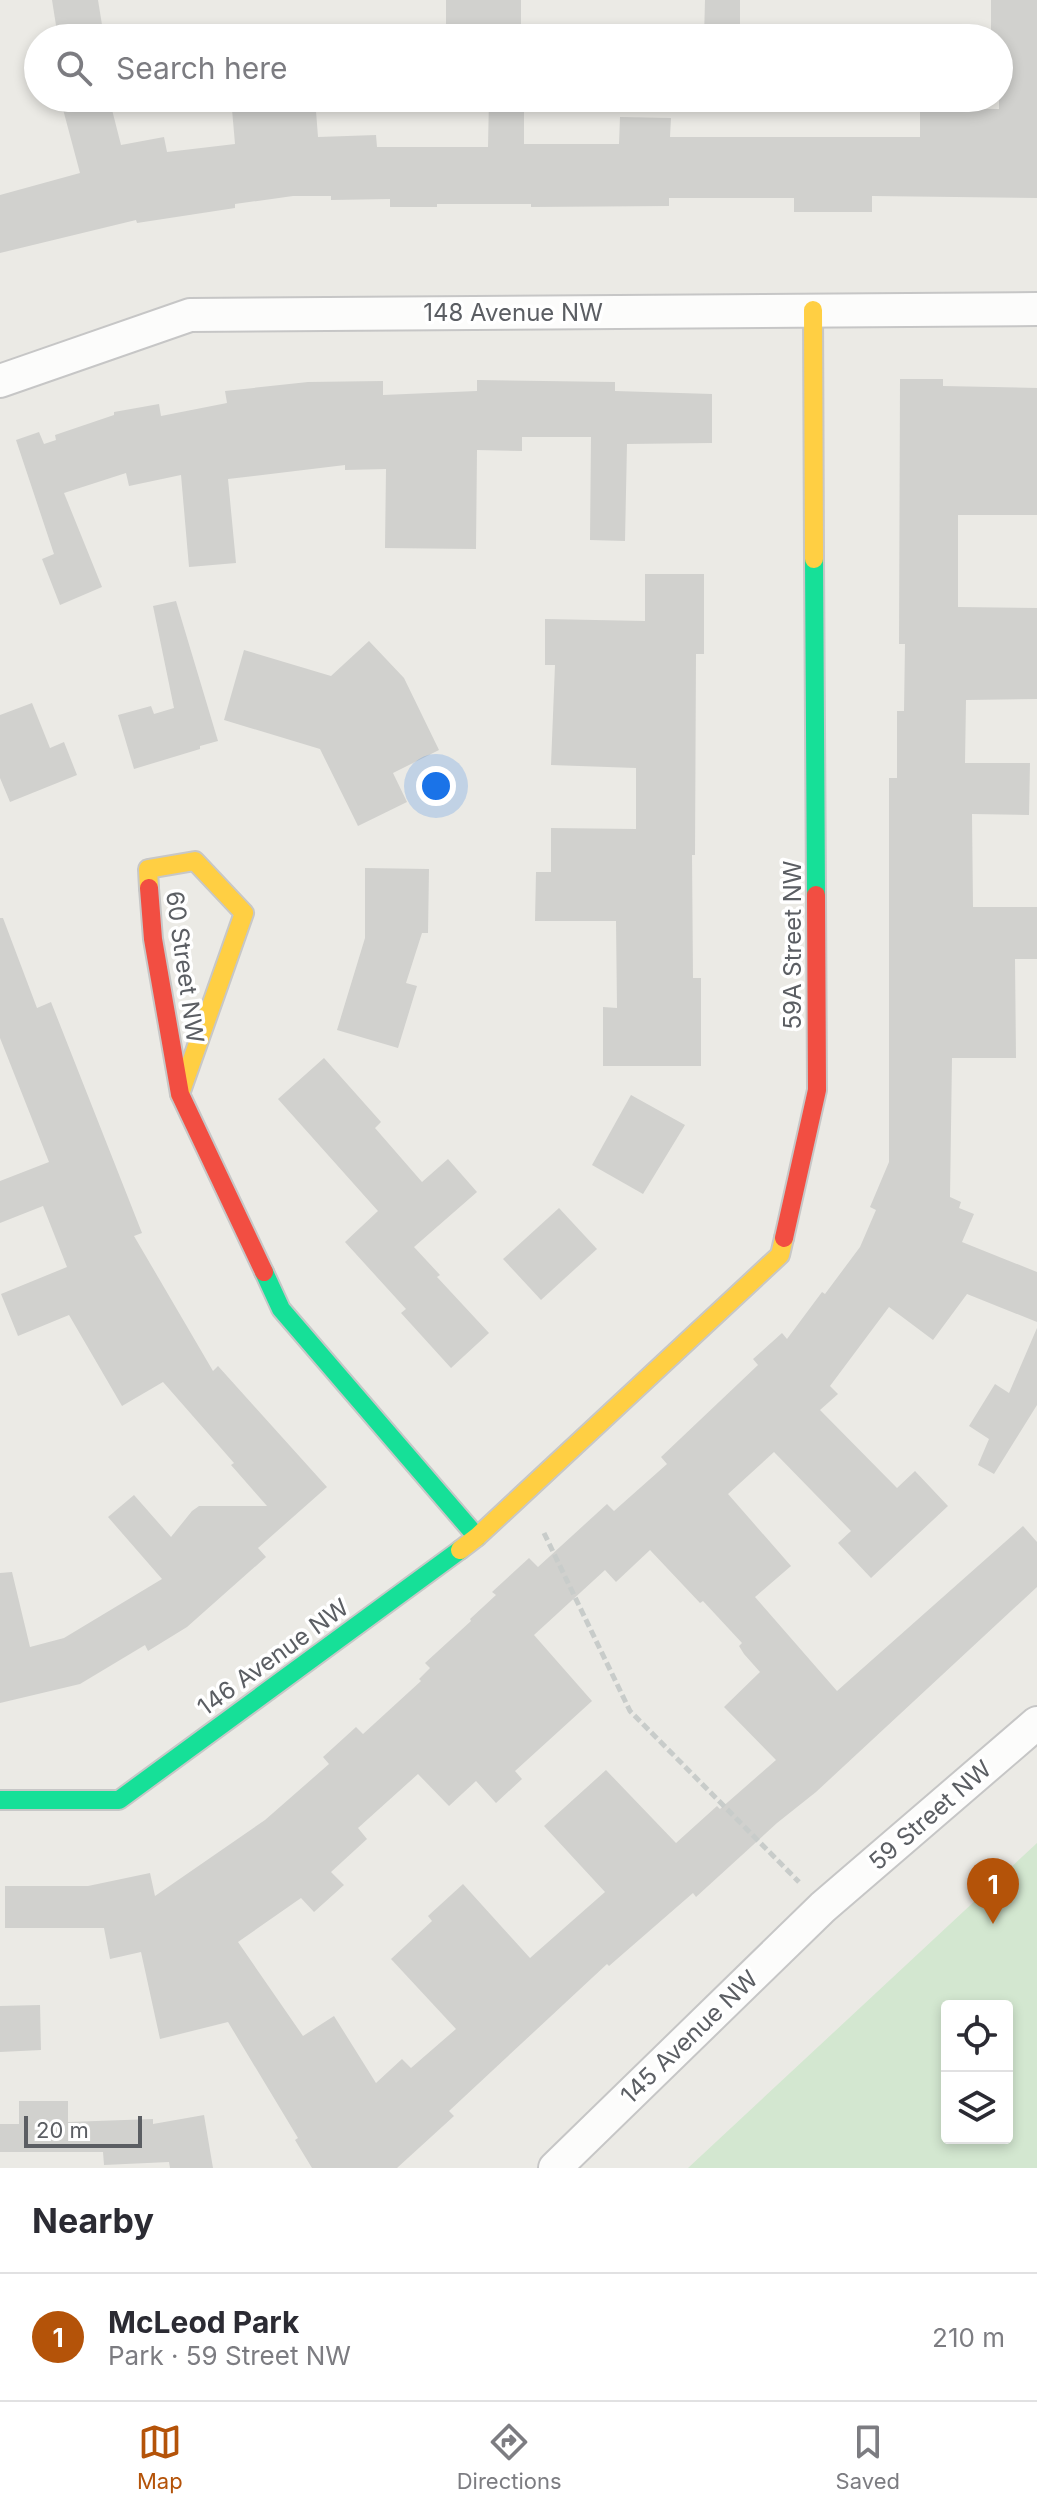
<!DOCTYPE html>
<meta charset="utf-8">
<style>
:root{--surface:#fff;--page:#f2f2f3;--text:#2b2b33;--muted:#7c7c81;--line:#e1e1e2;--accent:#b45309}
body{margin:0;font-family:Inter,sans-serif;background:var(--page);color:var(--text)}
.controls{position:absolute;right:24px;bottom:24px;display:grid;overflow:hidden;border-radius:8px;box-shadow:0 4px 12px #0003}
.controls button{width:72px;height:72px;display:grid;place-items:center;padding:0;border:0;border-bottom:2px solid var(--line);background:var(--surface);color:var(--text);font:40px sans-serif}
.scale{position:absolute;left:24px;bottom:20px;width:118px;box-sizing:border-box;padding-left:8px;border:4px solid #5b5e63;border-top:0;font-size:22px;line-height:28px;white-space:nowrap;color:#5b5e63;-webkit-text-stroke:6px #fff;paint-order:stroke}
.you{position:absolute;left:436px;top:786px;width:28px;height:28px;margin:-20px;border:6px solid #fff;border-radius:50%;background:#1a73e8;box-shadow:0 0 0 12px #1a73e833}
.badge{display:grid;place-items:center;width:52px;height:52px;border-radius:50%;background:var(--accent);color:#fff;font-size:26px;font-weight:700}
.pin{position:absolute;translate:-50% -66px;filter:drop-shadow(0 2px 4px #0008)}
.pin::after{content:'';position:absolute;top:42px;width:28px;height:24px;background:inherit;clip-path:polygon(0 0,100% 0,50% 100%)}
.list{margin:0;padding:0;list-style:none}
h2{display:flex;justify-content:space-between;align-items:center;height:104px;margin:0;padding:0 32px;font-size:34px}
h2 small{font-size:26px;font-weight:400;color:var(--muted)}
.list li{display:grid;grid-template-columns:52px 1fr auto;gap:24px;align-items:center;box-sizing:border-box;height:128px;padding:0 32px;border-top:2px solid var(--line)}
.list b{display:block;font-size:30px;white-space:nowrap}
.list p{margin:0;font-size:26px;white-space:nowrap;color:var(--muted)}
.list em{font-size:26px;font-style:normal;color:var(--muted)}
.icon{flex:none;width:44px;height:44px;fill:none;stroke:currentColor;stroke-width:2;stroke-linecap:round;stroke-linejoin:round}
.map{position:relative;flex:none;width:1037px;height:2168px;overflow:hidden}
.search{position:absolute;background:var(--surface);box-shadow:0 4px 12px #0003;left:24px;right:24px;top:24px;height:88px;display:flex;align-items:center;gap:20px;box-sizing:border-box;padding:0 28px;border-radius:44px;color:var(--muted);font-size:30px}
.sheet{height:232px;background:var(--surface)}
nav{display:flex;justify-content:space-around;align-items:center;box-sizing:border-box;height:112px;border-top:2px solid var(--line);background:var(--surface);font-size:22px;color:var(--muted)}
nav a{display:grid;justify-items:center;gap:4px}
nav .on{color:var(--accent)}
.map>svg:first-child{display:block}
.green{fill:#d3e7d0;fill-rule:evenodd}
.building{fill:#d1d1ce;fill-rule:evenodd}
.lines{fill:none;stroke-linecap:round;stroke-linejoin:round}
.street-casing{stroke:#c6c6c6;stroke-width:36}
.fast-casing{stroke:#c7c7c7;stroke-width:22}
.slow-casing{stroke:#c7c7c7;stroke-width:22}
.jam-casing{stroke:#c7c7c7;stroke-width:22}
.path{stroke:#c8ccca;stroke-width:5;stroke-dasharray:8 4;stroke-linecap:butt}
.street{stroke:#fcfcfb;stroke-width:32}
.fast{stroke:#16e098;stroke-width:18}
.slow{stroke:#ffcf43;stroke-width:18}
.jam{stroke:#f24e42;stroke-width:18}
.labels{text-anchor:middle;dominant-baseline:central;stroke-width:7;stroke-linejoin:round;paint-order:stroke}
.street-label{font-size:24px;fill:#5b5e63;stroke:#fff}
</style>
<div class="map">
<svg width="1037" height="2168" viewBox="0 0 1037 2168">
<rect width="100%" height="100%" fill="#ebeae5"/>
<path class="green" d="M1037,1843v325h-349zM947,2006h60v132h-60z"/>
<g class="building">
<polygon points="52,0 98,0 103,31 58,38"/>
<rect x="446" y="0" width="75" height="38"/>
<polygon points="705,0 740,0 740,38 704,38"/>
<polygon points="991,0 1037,0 1037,198 872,196 872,212 794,212 794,198 669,198 669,206 531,207 531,204 437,204 437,207 390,207 390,199 331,200 331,196 293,196 235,204 235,208 137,223 136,220 0,253 0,195 80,173 60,98 109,98 121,145 164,137 167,152 235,144 231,98 315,98 318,137 376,135 377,147 488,147 489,98 524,98 524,144 619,144 620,117 671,118 670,137 920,137 920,108 999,109 999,38 991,38"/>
<path d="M900,379h43v7l94,2v127h-79v92l79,1v91l-71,1 -1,63h65l-1,52 -57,-1 1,93h64v52h-22l1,99h-64l-2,139 11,5 -2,6 15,6 -12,28 75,30v50l-70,-28 -34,46 -44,-33 -59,79 8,8 -18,16 77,78 18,-17 33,35 -77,72 -33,-35 13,-12 -77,-79 -46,42 63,72 -36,31 82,94 186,-165 14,16v45l-221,205 -39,31 -81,74 -3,-4 -84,73 -2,-2 -158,147 5,5 -57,52h-85l-17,-28 3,-2 -70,-116 -68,17 -19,-87 -31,7 -6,-31h-99v-42h83l62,-13 5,23 110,-76 64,-56 -6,-7 33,-30 7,7 58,-53 -2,-2 11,-11 -5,-5 46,-42 -1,-2 26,-24 -4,-3 37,-34 9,9 69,-63 7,7 53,-47 -6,-7 97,-92 -5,-6 29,-26 5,6 35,-47 3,2 35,-47 16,-37 -6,-3 19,-45v-384h8v-67h7l1,-67h-6zM650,1550l50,53 3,-2 39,42 -3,3 5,8 16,18 -36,35 52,53 -56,49 -3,-3 -41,37 -70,-73 -62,56 61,66 -75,66 -67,-74 -35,32 4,5 -41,38 65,70 -45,39 -9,-9 -26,24 -42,-67 -31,20 -65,-94 63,-44 13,14 30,-27 -13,-13 36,-33 -9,-11 60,-54 31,32 27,-25 20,22 26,-24 -7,-8 77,-70 -58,-66 71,-65 11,12z"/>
<polygon points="477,380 615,382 615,391 712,394 712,443 627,444 625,541 590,540 591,437 522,437 522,451 477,450 476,549 385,548 386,469 345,470 345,465 228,479 236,563 189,567 181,475 129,486 126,473 64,493 102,587 60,605 42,559 54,554 16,440 39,432 44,444 56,440 55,435 114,415 114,412 159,404 161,416 227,403 225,391 308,382 383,381 383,395 477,391"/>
<polygon points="645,574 704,574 704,654 696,654 695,855 692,855 693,978 701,978 701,1066 603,1066 603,1007 617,1008 616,921 535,921 536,872 551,872 551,828 636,829 636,768 551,765 555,665 545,665 545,619 645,621"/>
<polygon points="176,601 218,741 200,746 200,749 134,769 118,715 151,706 154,714 174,708 153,606"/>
<polygon points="369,641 404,678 439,750 393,773 407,802 358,826 320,749 224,720 244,650 331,676"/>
<polygon points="32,703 50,748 64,742 77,775 10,802 0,778 0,715"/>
<polygon points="365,868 429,869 428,933 422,933 406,983 417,986 398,1048 337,1030 365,938"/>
<polygon points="0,918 3,918 37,1008 51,1002 142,1233 134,1236 213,1371 218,1366 327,1487 258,1548 266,1557 187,1627 148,1651 145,1645 80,1684 0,1703 0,1573 12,1572 30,1647 64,1638 162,1579 108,1517 134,1495 171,1537 192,1511 199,1506 267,1506 231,1465 234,1463 163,1382 122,1406 69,1315 18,1336 1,1294 67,1267 43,1206 0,1223 0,1181 49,1162 0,1038"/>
<polygon points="324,1058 381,1122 375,1128 422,1182 448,1159 477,1192 414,1247 440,1275 437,1277 489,1333 451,1368 401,1313 406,1309 345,1242 378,1211 278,1099"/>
<polygon points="631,1095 685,1125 643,1194 592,1165"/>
<polygon points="559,1208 597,1249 541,1300 503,1259"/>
<polygon points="1037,1328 1037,1405 994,1474 978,1465 989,1439 969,1426 995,1384 1009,1393"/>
<polygon points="40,2005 41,2050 0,2052 0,2006"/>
<polygon points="19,2101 68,2101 68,2122 153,2119 153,2124 204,2115 213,2168 170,2168 169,2162 104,2165 103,2152 0,2152 0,2124 19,2124"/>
</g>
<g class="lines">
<defs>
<g id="street">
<polyline points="0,381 190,315 1037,309"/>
<polyline points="555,2168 823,1907 1037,1723"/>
</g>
<g id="fast">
<polyline points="814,559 816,895"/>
<polyline points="264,1272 281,1309 477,1537"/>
<polyline points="0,1800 119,1800 460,1550"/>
</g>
<g id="slow">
<polyline points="813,310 814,559"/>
<polyline points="149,888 148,869 195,861 244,913 180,1094"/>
<polyline points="460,1550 477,1537 780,1255 784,1238"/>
</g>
<g id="jam">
<polyline points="149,888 153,939 180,1094 264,1272"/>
<polyline points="784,1238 817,1090 816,895"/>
</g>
</defs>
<use href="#street" class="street-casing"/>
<use href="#fast" class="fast-casing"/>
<use href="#slow" class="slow-casing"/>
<use href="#jam" class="jam-casing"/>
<polyline class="path" points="544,1533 630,1711 799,1882"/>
<use href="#street" class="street"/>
<use href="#fast" class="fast"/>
<use href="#slow" class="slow"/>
<use href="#jam" class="jam"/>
</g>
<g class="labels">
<g class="street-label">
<text x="513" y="312">148 Avenue NW</text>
<text transform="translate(792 945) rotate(-90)">59A Street NW</text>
<text transform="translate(185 967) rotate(82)">60 Street NW</text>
<text transform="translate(273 1657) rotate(-36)">146 Avenue NW</text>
<text transform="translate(930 1815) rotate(-41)">59 Street NW</text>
<text transform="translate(689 2037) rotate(-44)">145 Avenue NW</text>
</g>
</g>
</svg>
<div class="controls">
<button><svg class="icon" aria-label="locate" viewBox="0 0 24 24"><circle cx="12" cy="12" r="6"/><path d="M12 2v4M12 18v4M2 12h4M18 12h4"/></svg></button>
<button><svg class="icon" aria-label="layers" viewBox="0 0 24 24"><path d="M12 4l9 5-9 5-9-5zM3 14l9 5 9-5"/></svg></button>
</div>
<div class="scale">20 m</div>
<div class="you"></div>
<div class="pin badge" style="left:993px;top:1924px">1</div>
<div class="search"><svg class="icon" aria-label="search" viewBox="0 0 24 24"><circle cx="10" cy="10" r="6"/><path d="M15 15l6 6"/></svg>Search here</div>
</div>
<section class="sheet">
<h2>Nearby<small></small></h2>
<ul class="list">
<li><span class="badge">1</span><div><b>McLeod Park</b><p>Park · 59 Street NW</p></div><em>210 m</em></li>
</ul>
</section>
<nav>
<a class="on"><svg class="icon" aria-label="map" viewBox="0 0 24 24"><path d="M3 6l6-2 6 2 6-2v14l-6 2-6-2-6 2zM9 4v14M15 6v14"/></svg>Map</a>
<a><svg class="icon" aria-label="directions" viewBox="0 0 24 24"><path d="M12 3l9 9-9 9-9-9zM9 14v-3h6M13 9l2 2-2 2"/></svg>Directions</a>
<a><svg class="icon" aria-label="saved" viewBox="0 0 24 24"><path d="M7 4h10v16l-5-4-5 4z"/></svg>Saved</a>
</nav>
